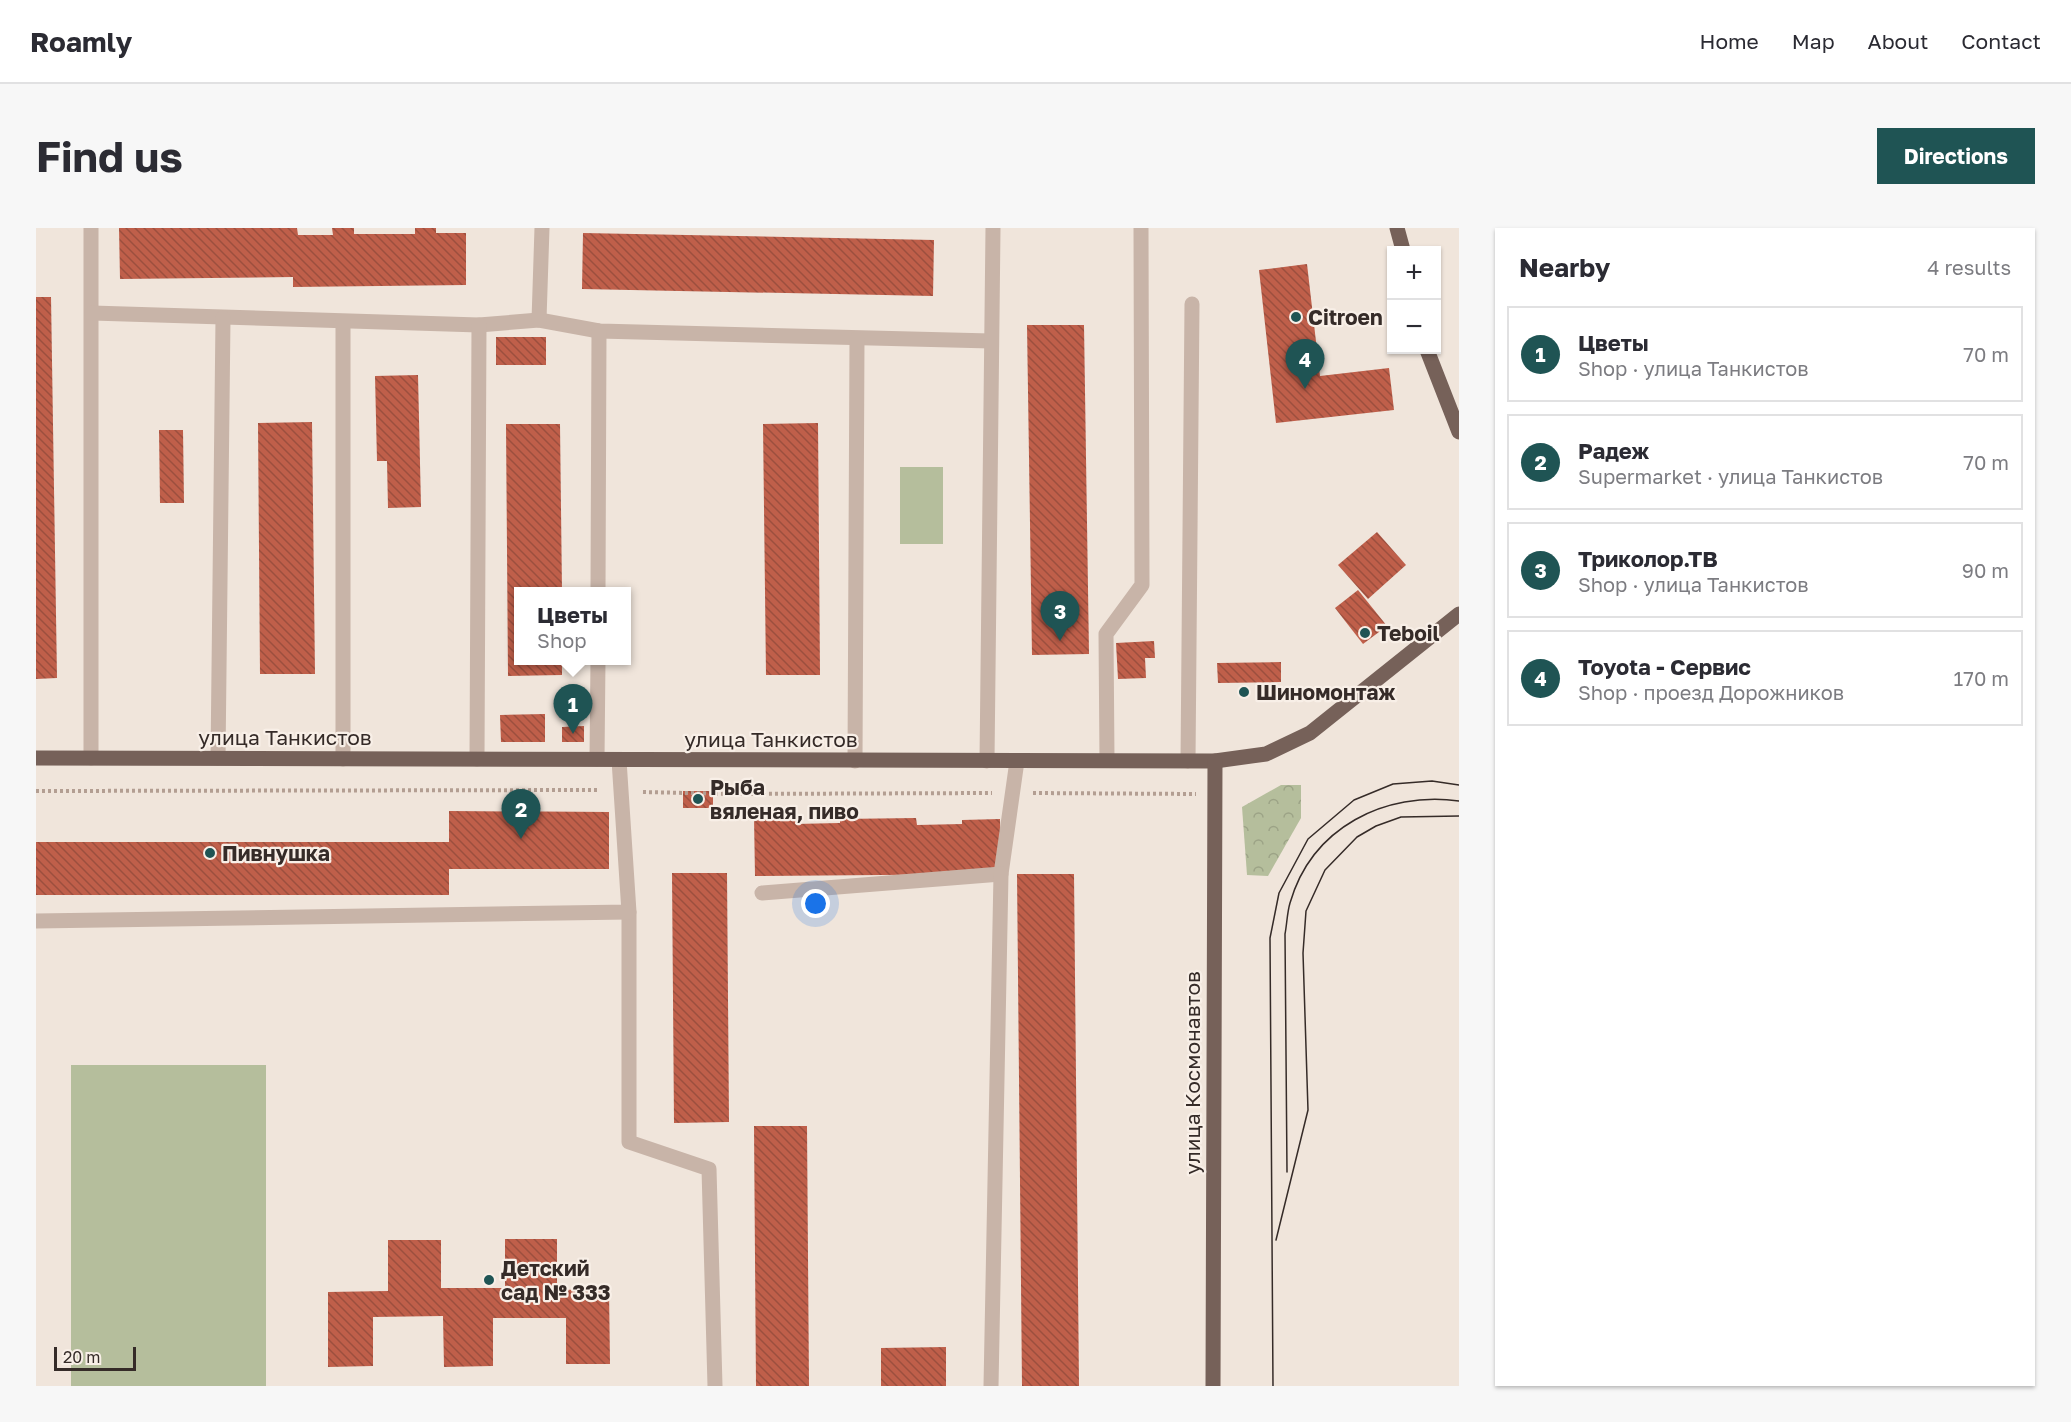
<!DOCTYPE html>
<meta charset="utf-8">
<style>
:root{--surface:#fff;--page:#f7f7f7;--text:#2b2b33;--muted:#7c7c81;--line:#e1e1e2;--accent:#1f5454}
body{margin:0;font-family:"Golos Text",sans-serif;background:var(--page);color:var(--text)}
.controls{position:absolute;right:18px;top:18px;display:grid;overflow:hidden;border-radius:0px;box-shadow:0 2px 4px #0004}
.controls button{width:54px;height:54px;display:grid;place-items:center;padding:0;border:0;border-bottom:2px solid var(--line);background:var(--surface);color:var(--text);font:30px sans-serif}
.scale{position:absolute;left:18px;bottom:15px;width:82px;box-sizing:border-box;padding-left:6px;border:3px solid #352b28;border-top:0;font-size:16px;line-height:21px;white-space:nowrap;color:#352b28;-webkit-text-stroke:4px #f8efe7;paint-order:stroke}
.you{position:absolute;left:780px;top:676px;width:21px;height:21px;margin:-15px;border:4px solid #fff;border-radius:50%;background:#1a73e8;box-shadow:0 0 0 9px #1a73e833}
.badge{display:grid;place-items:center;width:39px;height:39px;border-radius:50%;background:var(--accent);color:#fff;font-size:20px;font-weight:700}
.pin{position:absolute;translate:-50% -50px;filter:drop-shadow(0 2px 3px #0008)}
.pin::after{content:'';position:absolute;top:32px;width:21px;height:18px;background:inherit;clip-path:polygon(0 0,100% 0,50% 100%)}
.popup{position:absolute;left:478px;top:359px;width:117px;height:78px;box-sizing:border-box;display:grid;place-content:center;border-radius:0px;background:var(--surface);filter:drop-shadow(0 2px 4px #0005);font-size:20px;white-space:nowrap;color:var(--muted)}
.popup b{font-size:22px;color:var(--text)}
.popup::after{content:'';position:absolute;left:50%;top:100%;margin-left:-12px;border:12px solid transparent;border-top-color:var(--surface)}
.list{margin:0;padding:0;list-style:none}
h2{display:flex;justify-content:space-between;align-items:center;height:78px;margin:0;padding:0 24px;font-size:26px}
h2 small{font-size:20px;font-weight:400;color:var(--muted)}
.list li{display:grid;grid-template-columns:39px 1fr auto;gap:18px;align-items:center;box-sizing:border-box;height:96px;margin:0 12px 12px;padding:0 12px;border:2px solid var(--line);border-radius:0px}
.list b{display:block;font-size:22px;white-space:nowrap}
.list p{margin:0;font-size:20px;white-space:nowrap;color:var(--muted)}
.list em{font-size:20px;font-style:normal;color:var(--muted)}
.map{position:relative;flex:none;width:1423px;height:1158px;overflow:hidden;border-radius:0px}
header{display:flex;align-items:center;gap:36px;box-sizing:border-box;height:84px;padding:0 30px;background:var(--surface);border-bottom:2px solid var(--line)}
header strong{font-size:28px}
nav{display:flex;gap:33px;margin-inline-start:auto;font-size:21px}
.intro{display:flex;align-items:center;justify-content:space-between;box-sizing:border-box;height:144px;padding:0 36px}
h1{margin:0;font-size:42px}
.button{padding:15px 27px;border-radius:0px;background:var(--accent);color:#fff;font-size:21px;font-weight:700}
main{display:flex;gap:36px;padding:0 36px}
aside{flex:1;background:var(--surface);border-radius:0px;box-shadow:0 2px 4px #0004}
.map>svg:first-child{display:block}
.green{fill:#b5be9c}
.forest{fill:url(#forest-crowns)}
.building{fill:url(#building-back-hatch)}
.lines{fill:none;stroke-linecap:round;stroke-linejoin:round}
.path{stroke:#b39e92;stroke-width:4;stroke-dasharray:3 3;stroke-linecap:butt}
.minor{stroke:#c8b4a8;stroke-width:15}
.major{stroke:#766159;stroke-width:15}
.tram{stroke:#352b28;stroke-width:1.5}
.poi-dot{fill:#1f5454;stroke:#f8efe7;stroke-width:2}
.labels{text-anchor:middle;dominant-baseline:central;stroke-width:4.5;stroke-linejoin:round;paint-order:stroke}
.poi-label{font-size:21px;font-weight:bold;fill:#352b28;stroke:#f8efe7;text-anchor:start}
.street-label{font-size:21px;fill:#352b28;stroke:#f8efe7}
</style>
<header>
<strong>Roamly</strong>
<nav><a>Home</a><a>Map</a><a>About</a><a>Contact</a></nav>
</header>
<div class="intro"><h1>Find us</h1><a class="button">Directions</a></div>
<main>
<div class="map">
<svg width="1423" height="1158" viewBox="0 0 1423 1158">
<defs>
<pattern id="forest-crowns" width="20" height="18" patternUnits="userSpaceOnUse" patternTransform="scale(1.5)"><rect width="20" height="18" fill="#b5be9c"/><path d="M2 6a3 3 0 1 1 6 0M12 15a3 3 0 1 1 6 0" fill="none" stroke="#9ca386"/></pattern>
<pattern id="building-back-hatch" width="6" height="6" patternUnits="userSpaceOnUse" patternTransform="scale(1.5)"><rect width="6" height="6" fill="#bf5f4a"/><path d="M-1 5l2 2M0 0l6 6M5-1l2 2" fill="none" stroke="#9c4f3e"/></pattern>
</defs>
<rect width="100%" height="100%" fill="#f0e5db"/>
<g class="green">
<rect x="864" y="239" width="43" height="77"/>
<rect x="35" y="837" width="195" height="321"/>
</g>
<polygon class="forest" points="1245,557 1265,557 1265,590 1232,648 1211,647 1206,579"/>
<g class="building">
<polygon points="83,0 261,0 262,7 297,7 296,0 318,0 318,6 379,6 379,0 400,0 400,5 430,5 430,57 257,59 257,49 84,51"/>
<polygon points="547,5 898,12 897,68 546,61"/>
<polygon points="1271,36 1284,148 1353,140 1358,182 1240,195 1223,42"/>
<polygon points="0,69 15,69 21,450 0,451"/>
<polygon points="991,97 1048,97 1053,426 996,427"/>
<rect x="460" y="109" width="50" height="28"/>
<polygon points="382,147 385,279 352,280 351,233 341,233 339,148"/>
<polygon points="276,194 279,446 224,446 222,195"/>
<polygon points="782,195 784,447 730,447 727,196"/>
<polygon points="470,196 524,196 526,364 483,364 483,432 526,432 526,447 472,448"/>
<polygon points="123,202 147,202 148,275 124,275"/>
<polygon points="1341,304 1370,337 1332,371 1302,337"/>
<polygon points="1322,362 1351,398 1327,416 1299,380"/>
<polygon points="1118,413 1119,430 1109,430 1110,450 1082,451 1080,415"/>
<polygon points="1245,434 1245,454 1182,455 1181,435"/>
<polygon points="509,486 509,514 465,514 464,487"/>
<polygon points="548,498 548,514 526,514 526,499"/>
<rect x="647" y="563" width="30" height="17"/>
<polygon points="413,583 573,584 573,641 413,641 413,667 0,667 0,614 413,614"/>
<polygon points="718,589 760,589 759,596 804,595 804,591 880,590 881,597 926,596 926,592 964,591 965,646 719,648"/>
<polygon points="636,645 691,645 693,894 638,895"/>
<polygon points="981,646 1038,646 1043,1158 986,1158"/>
<polygon points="718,898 771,898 773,1158 720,1158"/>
<polygon points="469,1011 521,1011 521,1062 573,1061 574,1136 530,1136 530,1090 457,1090 457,1138 408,1139 407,1088 337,1089 337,1138 292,1139 292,1064 352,1063 352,1012 405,1012 405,1060 469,1060"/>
<polygon points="910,1119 910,1158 845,1158 845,1120"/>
</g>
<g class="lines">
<g class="path">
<polyline points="0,563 563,562"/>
<polyline points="607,564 696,566 956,565"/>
<polyline points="997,565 1160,566"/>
</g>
<g class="minor">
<polyline points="55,0 55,530"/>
<polyline points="56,85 443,97 503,92 563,103 955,113"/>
<polyline points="503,92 506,0"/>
<polyline points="562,364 563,103"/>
<polyline points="182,530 187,90"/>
<polyline points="307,531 307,94"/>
<polyline points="441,531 443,97"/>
<polyline points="561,531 562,432"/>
<polyline points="1071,532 1070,406 1106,357 1105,0"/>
<polyline points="819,533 821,111"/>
<polyline points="951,533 957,0"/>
<polyline points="1152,533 1156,76"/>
<polyline points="726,665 965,646 981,533"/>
<polyline points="593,684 593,914 673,941 679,1158"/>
<polyline points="0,693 593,684 583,532"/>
<polyline points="955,1158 965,646"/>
</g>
<g class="major">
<polyline points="1361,0 1367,22"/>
<polyline points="1391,122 1423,204"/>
<polyline points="0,530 1179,533 1230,526 1274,505 1423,386"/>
<polyline points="1177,1158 1179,533"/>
</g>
<g class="tram">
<path d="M1251,944l-2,-238c2,-10 2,-21 5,-31 22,-76 95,-112 169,-102"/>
<polyline points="1240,1012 1272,882 1267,725 1270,683 1289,642 1321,609 1340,598 1365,589 1423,588"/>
<polyline points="1237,1158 1234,710 1243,665 1272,611 1318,572 1357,556 1396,553 1423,557"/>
</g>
</g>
<g class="poi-dot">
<circle cx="1260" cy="89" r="6"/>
<circle cx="1329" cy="405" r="6"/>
<circle cx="1208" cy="464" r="6"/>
<circle cx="662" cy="571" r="6"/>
<circle cx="174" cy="625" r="6"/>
<circle cx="453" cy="1052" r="6"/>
</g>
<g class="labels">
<g class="poi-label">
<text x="1272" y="89">Citroen</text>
<text x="1341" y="405">Teboil</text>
<text x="1220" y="464">Шиномонтаж</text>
<text x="674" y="559">Рыба<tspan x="674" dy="24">вяленая, пиво</tspan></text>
<text x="186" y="625">Пивнушка</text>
<text x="465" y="1040">Детский<tspan x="465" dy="24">сад № 333</tspan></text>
</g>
<g class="street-label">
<text x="249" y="509">улица Танкистов</text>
<text x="735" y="511">улица Танкистов</text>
<text transform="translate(1156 845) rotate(-90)">улица Космонавтов</text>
</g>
</g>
</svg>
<div class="controls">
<button>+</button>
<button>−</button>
</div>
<div class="scale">20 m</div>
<div class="you"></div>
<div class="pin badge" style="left:537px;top:506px">1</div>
<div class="popup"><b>Цветы</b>Shop</div>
<div class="pin badge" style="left:485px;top:611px">2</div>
<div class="pin badge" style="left:1024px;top:413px">3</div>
<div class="pin badge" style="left:1269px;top:161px">4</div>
</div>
<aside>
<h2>Nearby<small>4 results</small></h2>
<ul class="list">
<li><span class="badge">1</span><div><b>Цветы</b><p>Shop · улица Танкистов</p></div><em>70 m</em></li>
<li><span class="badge">2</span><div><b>Радеж</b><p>Supermarket · улица Танкистов</p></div><em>70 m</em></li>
<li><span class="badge">3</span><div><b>Триколор.ТВ</b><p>Shop · улица Танкистов</p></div><em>90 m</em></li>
<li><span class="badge">4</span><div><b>Toyota - Сервис</b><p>Shop · проезд Дорожников</p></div><em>170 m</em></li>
</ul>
</aside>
</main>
